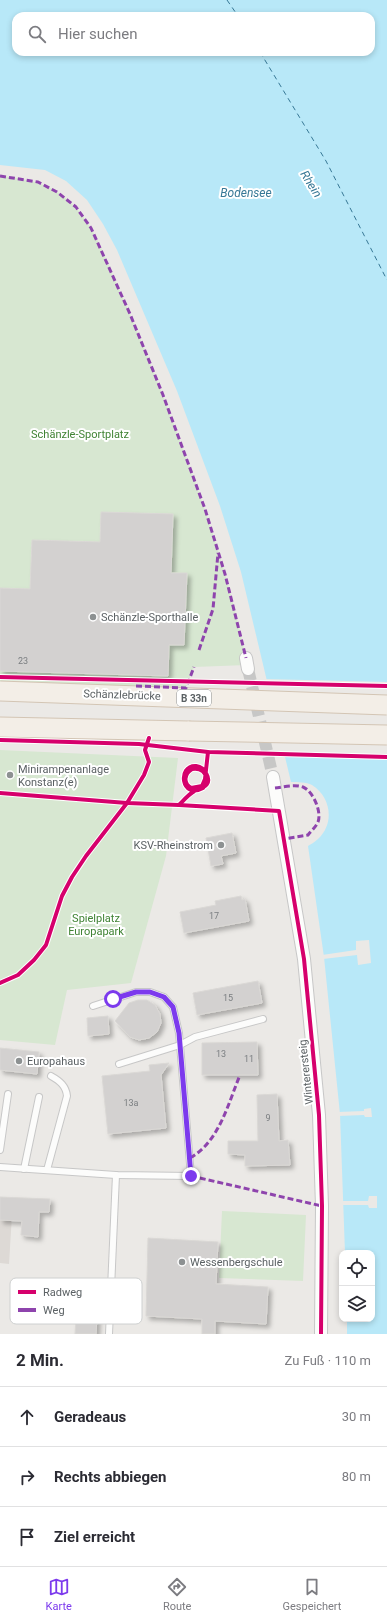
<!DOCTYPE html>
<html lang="de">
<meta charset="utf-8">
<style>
:root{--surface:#fff;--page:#f2f2f3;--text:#2b2b33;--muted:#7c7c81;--line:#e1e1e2;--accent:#7c3aed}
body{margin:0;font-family:Roboto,sans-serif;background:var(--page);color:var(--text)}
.controls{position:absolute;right:12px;bottom:12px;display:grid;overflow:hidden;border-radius:8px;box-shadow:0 2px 6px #0003}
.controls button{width:36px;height:36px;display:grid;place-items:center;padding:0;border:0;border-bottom:1px solid var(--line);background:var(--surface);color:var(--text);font:20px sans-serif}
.stop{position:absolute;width:12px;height:12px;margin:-9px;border:3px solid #7c3aed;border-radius:50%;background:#fff}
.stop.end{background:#7c3aed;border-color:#fff;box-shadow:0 1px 4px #0008}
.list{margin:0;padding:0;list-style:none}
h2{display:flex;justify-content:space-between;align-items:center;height:52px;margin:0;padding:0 16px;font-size:17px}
h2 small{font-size:13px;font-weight:400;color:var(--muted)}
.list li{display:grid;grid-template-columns:26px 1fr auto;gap:12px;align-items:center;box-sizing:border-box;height:60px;padding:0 16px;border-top:1px solid var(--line)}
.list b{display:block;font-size:15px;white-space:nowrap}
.list em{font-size:13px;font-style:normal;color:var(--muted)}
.icon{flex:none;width:22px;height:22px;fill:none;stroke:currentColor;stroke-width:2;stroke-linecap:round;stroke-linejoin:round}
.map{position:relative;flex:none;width:387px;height:1334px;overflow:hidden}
.search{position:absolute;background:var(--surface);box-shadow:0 2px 6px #0003;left:12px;right:12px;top:12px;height:44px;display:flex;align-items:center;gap:10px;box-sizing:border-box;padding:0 14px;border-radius:12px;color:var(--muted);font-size:15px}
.sheet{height:232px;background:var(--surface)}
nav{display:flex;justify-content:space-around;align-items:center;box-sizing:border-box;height:56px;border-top:1px solid var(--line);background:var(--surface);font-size:11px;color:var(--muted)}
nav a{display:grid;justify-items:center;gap:2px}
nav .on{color:var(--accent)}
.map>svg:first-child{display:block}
.education{fill:#ddd9d5}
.green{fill:#d7e7d1}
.water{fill:#b8e8f8;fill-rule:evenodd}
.pier{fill:#ebe9e6}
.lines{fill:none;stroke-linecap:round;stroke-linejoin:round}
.ferry{stroke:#377896;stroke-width:1;stroke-dasharray:5 4;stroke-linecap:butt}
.building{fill:#d3d1d0;stroke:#dad8d5;filter:url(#shadow)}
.street-tunnel{stroke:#c7c7c6;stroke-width:12;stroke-dasharray:12 6;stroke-linecap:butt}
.lane-casing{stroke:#c7c7c7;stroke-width:8}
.street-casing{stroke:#c7c7c7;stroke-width:14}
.primary-casing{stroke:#d3c5b4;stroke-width:21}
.lane{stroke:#fcfcfb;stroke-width:6}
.street{stroke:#fcfcfb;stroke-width:12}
.primary{stroke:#f3eee7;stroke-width:19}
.primary-bridge-casing{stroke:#d3c5b4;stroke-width:21;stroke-linecap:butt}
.primary-bridge{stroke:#f3eee7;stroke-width:19}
.quiet{stroke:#8e44ad;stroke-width:3;stroke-dasharray:6 3;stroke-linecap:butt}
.cycleway-casing{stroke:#fff;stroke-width:6}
.cycleway{stroke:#d6006c;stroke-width:4}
.route{stroke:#7c3aed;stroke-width:5}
.poi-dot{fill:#8d9192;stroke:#fff;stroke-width:1.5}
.labels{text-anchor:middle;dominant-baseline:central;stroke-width:4;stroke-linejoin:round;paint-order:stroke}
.number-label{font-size:9px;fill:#7a7e80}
.shield{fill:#fff;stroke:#8c9092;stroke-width:1}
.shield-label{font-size:10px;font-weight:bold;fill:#5b6164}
.park-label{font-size:11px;fill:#408334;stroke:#fff}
.poi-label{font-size:11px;fill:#5b6164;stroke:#fff;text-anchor:start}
.street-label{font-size:11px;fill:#5b6164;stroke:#fff}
.water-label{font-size:12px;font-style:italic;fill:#377896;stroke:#fff}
.key{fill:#fff;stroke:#ced0d0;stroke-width:1}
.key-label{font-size:11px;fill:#5b6164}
</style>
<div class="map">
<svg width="387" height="1334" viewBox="0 0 387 1334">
<defs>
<filter id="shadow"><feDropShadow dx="3.5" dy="3.5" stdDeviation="2" flood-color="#0004"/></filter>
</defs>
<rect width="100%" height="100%" fill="#ebe9e6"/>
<polygon class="education" points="0,1197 13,1198 9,1264 0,1263"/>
<g class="green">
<path d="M0,176c30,3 55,8 76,32 21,22 33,60 46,88 24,54 45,110 66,166 24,66 46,133 59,203l-53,2 -8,21 -186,-6v-11l168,5 1,-31h15l3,-71 -16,-1 2,-59 -72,-2 -1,30 -68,-2 -2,49 -30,-1z"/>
<polygon points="0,750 178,758 166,856 131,983 67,990 55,1045 0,1040"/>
<polygon points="222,1211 306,1215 303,1281 219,1278"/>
</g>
<path class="water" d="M0,0h387v1334h-40v-15h25v-66h-27l-5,-139 -16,-157 -16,-111c3,-2 7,-4 10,-7 17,-16 13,-42 -6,-54 -6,-3 -14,-3 -21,-3l-50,-210 -21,-66 -43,-115 -60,-141 -14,-26 -16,-24 -21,-19 -21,-11 -45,-5zM16,16h355v36h-355z"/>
<g class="pier">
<polygon points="264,679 387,682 387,758 282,754"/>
<polygon points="369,940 371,963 358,965 357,955 323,959 322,955 356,950 356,941"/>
<polygon points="371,1108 372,1117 365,1117 364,1115 338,1116 338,1112 364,1111 364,1109"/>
<polygon points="369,1196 377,1196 377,1208 369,1208 368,1205 342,1205 342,1201 368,1201"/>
</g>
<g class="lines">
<g class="ferry">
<polyline points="227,0 238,16"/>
<polyline points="260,52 326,161 387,280"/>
</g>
</g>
<g class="building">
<polygon points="101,512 173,514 171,573 187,573 184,645 169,645 168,676 0,671 0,588 30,589 32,540 100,542"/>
<polygon points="232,833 236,853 221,856 223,864 211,866 206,838"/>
<polygon points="241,896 242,900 245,899 249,921 184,933 180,912 216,905 215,901"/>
<polygon points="258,981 262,1003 197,1015 193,993"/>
<polygon points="138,1000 147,1000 155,1005 160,1014 161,1023 157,1032 149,1038 139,1040 130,1037 115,1021 129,1003"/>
<polygon points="108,1016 109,1034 88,1036 87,1018"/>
<polygon points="257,1042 258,1075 202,1075 202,1043"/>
<polygon points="0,1048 39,1052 37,1074 0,1070"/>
<polygon points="169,1063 161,1075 166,1128 108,1134 102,1076 150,1071 149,1065"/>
<polygon points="277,1094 279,1141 288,1140 290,1165 245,1166 245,1155 228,1154 228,1141 258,1141 257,1095"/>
<polygon points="0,1197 50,1199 49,1212 39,1212 38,1237 21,1235 22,1221 0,1220"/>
<polygon points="148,1238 218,1242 216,1284 268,1287 266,1324 215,1321 215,1334 202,1334 202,1319 146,1316"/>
<polygon points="76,1316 97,1317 96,1334 75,1334"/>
</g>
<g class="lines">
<polyline class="street-tunnel" points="248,669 273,777"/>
<defs>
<g id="lane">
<polyline points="119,1064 180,1045 195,1037 263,1019"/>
<polyline points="0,1150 8,1094"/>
<polyline points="0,1167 116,1175 191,1176 179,1033 173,1007 164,997 150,992 136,992 93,1006"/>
<polyline points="24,1169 39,1097"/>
<path d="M47,1170l20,-74c-1,-10 -7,-15 -16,-20"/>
<polyline points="109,1334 116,1175"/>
</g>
<g id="street">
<polyline points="246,658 248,669"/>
<polyline points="273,777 304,959 319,1115 322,1206 321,1334"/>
</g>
<polyline id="primary" points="0,727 189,731"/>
</defs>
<use href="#lane" class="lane-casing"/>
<use href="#street" class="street-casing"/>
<use href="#primary" class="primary-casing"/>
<use href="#lane" class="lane"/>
<use href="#street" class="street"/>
<use href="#primary" class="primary"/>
<defs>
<g id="primary-bridge">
<polyline points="0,691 387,705"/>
<polyline points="189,731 387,735"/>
</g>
</defs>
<use href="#primary-bridge" class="primary-bridge-casing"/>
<use href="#primary-bridge" class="primary-bridge"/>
<g class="quiet">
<polyline points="0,176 38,182 57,192 76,207 91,228 130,314 163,395 205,509 225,574 246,658"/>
<polyline points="199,650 213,609 218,553"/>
<polyline points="136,686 186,688 194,667"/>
<path d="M275,788c9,-1 19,-4 28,-1 10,4 19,25 15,35 -2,5 -7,9 -10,13l-24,4"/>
<path d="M190,1158c29,-16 38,-54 50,-83"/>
<polyline points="191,1176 322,1206"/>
</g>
<defs>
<g id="cycleway">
<polyline points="0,677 387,686"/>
<polyline points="0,740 139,744 208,752 387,757"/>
<polyline points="0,793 127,803 179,805 279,811 304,959 319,1115 322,1206 321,1334"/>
<path d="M179,805c4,-4 9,-10 14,-13 6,-4 21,-5 13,-19 -2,-4 -5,-6 -10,-7 -19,-1 -15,34 7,22 15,-19 -17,-30 -19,-10 0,5 3,9 7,11 20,2 20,-23 1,-20 -8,5 -9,14 -1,19l11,-2 3,-7 3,-27"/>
<polyline points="0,983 18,975 34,960 46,945 62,896 72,877 86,856 127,803 144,775 149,762 145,750 149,738"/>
</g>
</defs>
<use href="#cycleway" class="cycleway-casing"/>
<use href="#cycleway" class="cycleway"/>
</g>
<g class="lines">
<polyline class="route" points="113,999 136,992 150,992 164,997 173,1007 179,1033 191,1176"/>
</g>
<g class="poi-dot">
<circle cx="93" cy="617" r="4"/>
<circle cx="10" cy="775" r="4"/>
<circle cx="221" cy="845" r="4"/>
<circle cx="19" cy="1061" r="4"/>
<circle cx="182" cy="1262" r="4"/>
</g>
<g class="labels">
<g class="number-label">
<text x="23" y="661">23</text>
<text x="214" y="916">17</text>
<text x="228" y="998">15</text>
<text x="221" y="1054">13</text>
<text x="249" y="1059">11</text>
<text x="131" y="1103">13a</text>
<text x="268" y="1118">9</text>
</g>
<rect class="shield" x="177" y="690" width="34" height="16" rx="3"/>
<g class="shield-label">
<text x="194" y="698">B 33n</text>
</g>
<g class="park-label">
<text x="80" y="434">Schänzle-Sportplatz</text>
<text x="96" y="918">Spielplatz<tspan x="96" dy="13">Europapark</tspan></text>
</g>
<g class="poi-label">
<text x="101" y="617">Schänzle-Sporthalle</text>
<text x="18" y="769">Minirampenanlage<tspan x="18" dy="13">Konstanz(e)</tspan></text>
<text x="213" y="845" text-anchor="end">KSV-Rheinstrom</text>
<text x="27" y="1061">Europahaus</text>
<text x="190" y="1262">Wessenbergschule</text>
</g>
<g class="street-label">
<text transform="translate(122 695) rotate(2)">Schänzlebrücke</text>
<text transform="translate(306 1072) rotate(-96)">Winterersteig</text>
</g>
<g class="water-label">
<text transform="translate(311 184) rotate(58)">Rhein</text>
<text x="246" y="193">Bodensee</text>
</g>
</g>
<rect x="10" y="1278" width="132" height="46" rx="6" class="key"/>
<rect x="18" y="1290" width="18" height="4" fill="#d6006c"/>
<rect x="18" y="1308" width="18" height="4" fill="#8e44ad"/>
<g class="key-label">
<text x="43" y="1296">Radweg</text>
<text x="43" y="1314">Weg</text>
</g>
</svg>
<div class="controls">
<button><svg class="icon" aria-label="locate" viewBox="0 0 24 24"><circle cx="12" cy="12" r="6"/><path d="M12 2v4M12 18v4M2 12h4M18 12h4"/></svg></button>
<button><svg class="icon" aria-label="layers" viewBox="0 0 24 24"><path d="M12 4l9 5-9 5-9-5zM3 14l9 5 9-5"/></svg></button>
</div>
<div class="stop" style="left:113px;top:999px"></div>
<div class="stop end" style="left:191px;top:1176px"></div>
<div class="search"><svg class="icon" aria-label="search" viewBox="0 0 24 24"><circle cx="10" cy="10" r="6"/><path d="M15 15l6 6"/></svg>Hier suchen</div>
</div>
<section class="sheet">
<h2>2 Min.<small>Zu Fuß · 110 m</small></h2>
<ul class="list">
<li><svg class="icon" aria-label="ahead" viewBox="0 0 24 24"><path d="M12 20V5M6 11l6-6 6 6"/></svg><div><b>Geradeaus</b></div><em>30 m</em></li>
<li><svg class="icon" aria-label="right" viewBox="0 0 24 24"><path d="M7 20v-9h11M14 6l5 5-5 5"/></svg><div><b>Rechts abbiegen</b></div><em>80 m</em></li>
<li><svg class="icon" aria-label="arrive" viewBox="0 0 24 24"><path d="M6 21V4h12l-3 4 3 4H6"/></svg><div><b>Ziel erreicht</b></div></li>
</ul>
</section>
<nav>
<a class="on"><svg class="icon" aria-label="map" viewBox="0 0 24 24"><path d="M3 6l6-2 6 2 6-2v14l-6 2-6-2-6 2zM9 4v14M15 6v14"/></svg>Karte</a>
<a><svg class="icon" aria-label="directions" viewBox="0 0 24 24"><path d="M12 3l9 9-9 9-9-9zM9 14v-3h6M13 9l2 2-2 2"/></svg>Route</a>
<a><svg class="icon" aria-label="saved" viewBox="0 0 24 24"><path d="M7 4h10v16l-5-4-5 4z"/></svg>Gespeichert</a>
</nav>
